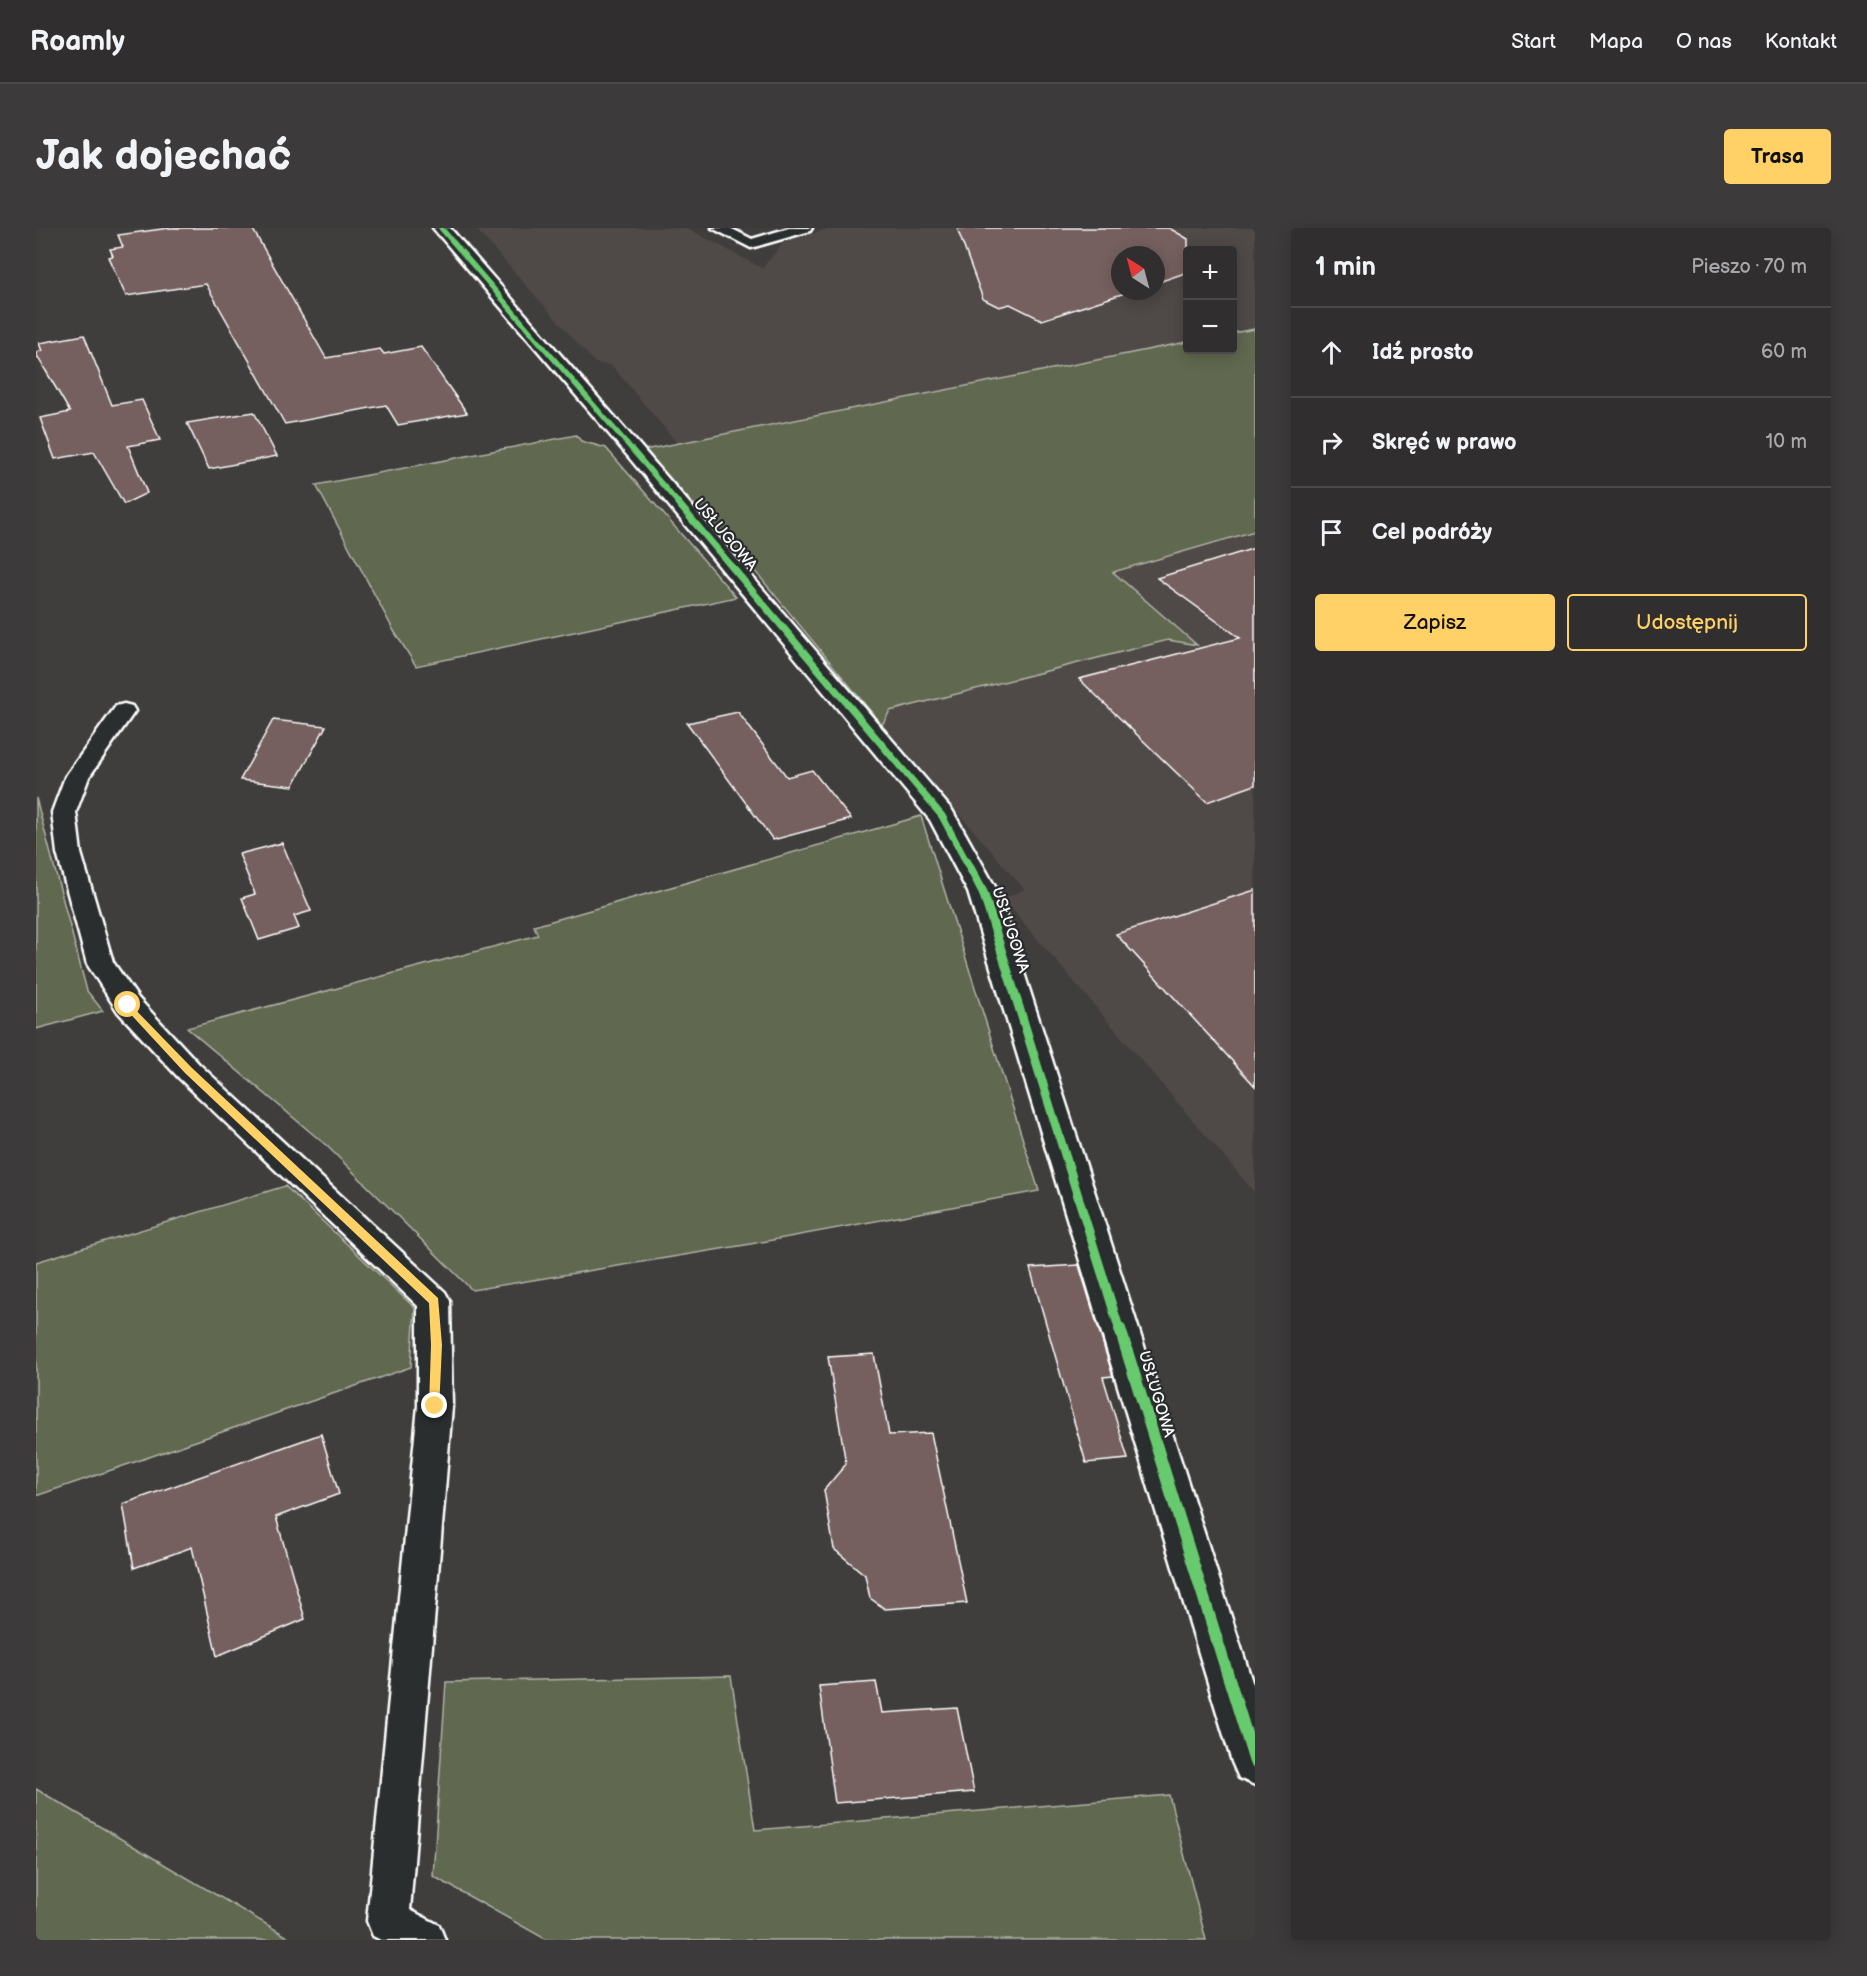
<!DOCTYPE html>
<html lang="pl">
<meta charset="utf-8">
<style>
:root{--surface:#302e2e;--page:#3c3a3a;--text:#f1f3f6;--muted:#a8a8aa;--line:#4b4a4a;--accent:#ffd166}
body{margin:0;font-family:"Balsamiq Sans",sans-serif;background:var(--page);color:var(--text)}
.controls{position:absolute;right:18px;top:18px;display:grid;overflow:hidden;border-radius:6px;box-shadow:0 3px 15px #0003}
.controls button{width:54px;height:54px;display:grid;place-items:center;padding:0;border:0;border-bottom:2px solid var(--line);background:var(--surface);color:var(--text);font:30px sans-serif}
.compass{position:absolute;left:1075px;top:18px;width:54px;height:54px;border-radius:50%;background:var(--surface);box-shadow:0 3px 15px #0003;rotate:324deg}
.stop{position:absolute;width:18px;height:18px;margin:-14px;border:4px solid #ffd166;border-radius:50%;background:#fff}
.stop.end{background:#ffd166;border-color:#fff;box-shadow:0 2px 6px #0008}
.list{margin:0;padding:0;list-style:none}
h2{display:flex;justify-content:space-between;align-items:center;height:78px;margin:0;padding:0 24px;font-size:26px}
h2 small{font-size:20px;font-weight:400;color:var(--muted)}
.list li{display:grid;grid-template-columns:39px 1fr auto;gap:18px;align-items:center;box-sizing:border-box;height:90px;padding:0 24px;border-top:2px solid var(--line)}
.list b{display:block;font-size:22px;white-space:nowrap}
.list em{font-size:20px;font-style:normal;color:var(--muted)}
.actions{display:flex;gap:12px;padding:18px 24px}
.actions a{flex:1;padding:14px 0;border:2px solid var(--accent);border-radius:6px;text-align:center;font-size:21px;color:var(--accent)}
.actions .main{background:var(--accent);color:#111}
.icon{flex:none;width:33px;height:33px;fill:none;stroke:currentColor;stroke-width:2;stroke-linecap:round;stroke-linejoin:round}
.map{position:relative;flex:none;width:1219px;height:1712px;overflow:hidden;border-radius:6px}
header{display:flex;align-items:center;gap:36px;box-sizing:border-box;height:84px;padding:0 30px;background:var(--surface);border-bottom:2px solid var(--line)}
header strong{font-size:28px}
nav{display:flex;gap:33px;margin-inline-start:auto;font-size:21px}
.intro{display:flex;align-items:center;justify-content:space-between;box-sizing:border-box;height:144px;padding:0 36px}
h1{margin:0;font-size:42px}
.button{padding:15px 27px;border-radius:6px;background:var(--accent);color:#111;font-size:21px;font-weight:700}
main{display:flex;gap:36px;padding:0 36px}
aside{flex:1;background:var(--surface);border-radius:6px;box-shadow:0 3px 15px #0003}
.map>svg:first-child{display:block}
.built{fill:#504847;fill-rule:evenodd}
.green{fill:#60684f;stroke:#b0b4a7;stroke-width:1.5}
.building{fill:#74615f;stroke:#fff;stroke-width:1.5}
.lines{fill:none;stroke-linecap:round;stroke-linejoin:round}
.lane-casing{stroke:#fff;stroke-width:5}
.street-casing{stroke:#fff;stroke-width:5}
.lane{fill:#2a2d2e;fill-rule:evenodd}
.street{fill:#2a2d2e;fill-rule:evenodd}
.cycleway-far3-casing{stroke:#2a2d2e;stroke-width:8}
.cycleway-far2-casing{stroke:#2a2d2e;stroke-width:10}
.cycleway-far1-casing{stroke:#2a2d2e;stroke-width:13}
.cycleway-casing{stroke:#2a2d2e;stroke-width:16}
.cycleway-far3{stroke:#67ca6e;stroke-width:5}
.cycleway-far2{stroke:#67ca6e;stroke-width:7}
.cycleway-far1{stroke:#67ca6e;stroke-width:9}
.cycleway{stroke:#67ca6e;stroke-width:12}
.route{fill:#ffd166}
.labels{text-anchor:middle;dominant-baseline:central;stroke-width:4.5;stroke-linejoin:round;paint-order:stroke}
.street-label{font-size:16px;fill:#fff;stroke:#2a2d2e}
</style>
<header>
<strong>Roamly</strong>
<nav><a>Start</a><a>Mapa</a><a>O nas</a><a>Kontakt</a></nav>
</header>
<div class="intro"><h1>Jak dojechać</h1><a class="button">Trasa</a></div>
<main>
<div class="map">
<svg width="1219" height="1712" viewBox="0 0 1219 1712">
<rect width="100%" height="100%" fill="#403d3d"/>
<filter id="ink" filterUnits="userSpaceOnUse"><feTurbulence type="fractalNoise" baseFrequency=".0167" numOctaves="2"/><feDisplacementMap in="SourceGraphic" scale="12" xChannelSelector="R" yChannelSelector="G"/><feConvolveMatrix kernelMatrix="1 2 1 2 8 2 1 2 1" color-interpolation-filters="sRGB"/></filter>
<g filter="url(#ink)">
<g class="built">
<path d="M439,0h212l75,40 23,-27 46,-13h424v101l-22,4 -1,-83h-44l-1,92 -510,101 -66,-78 -16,-2zM1084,27h36v36h-36z"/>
<polygon points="1219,303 1219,965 967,671 988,661 846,497 854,483 1132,412 1160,417 1077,344"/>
</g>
<g class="green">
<polygon points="1219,101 1219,303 1077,344 1161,417 1132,412 854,483 846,497 719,343 608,222 1151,114 1152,122 1196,122 1197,105"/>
<polygon points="540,207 545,213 570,220 700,369 380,438 358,403 280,257"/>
<polygon points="0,570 51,763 67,783 0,801"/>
<polygon points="885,588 1003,963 709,1017 436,1062 291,918 151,800 502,707 498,698"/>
<polygon points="249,958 379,1080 375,1139 0,1268 0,1034"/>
<polygon points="695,1448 719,1602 1133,1567 1170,1712 511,1712 397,1648 410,1454"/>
<polygon points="0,1561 257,1712 0,1712"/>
</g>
<g class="building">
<polygon points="133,0 216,0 290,130 344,121 348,126 385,119 431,185 362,197 350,177 249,196 170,56 90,68 72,29 77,28 74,21 87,19 82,7"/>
<polygon points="921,0 1133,0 1152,11 1152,44 1120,55 1120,27 1084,27 1084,63 1095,63 1006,92 974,76 963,79 947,71"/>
<polygon points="48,107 76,177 106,172 124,212 92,218 111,265 88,276 58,224 19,231 4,190 34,184 0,126 0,124 6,123 3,115"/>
<polygon points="218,184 241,228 173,241 151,195"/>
<polygon points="1219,320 1219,557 1171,574 1043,451 1204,410 1121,350"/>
<polygon points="702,484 751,549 776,542 815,591 737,612 651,495"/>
<polygon points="237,492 290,498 257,558 204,552"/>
<polygon points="246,615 275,683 258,688 263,700 223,712 206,670 219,666 203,626"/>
<polygon points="1219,662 1219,858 1080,706"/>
<polygon points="1043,1037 1077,1148 1067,1149 1092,1231 1050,1235 994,1040"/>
<polygon points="838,1126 853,1207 895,1205 931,1375 849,1381 834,1370 829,1347 798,1321 788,1262 810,1236 792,1129"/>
<polygon points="285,1206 303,1266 240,1289 269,1391 181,1428 156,1319 98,1340 87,1276"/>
<polygon points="840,1454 846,1485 921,1480 938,1564 799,1575 783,1458"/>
</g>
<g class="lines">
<defs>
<g id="lane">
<polygon points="676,0 694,0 716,11 753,0 776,0 774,3 715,20"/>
<polygon points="88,476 96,478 99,483 53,549 40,584 45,625 77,734 102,770 163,836 409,1064 414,1073 416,1178 374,1682 403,1697 409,1712 345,1712 337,1708 331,1693 382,1178 382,1078 143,850 82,784 51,736 21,625 16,584 29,549 80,478"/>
</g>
<polygon id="street" points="397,0 414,0 605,219 916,582 962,664 1219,1463 1219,1557 1203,1550 1196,1534 932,664 894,592 591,227"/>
</defs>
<use href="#lane" class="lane-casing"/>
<use href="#street" class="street-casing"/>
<use href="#lane" class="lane"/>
<use href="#street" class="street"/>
<defs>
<polyline id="cycleway-far3" points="405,0 643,276"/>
<polyline id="cycleway-far2" points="642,275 906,588 931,635"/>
<polyline id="cycleway-far1" points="931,634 947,664 1084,1103"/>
<polyline id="cycleway" points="1084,1101 1219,1534"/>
</defs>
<use href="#cycleway-far3" class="cycleway-far3-casing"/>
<use href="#cycleway-far2" class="cycleway-far2-casing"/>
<use href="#cycleway-far1" class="cycleway-far1-casing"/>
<use href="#cycleway" class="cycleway-casing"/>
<use href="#cycleway-far3" class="cycleway-far3"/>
<use href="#cycleway-far2" class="cycleway-far2"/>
<use href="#cycleway-far1" class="cycleway-far1"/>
<use href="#cycleway" class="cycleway"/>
</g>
</g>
<polygon class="route" points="92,774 156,840 402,1070 406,1117 403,1182 395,1182 393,1178 395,1117 393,1075 149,845 88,779 88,775"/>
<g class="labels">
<g class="street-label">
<text transform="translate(689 307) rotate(50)">USŁUGOWA</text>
<text transform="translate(974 702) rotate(72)">USŁUGOWA</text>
<text transform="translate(1120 1166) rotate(73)">USŁUGOWA</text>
</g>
</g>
</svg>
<div class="controls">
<button>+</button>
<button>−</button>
</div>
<svg class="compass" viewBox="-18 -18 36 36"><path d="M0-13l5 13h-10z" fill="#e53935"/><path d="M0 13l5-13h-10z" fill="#a8a8aa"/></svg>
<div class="stop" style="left:92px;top:777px"></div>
<div class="stop end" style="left:399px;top:1178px"></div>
</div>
<aside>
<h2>1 min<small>Pieszo · 70 m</small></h2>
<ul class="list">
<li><svg class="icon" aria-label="ahead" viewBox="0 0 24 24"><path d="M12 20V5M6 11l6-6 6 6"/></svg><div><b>Idź prosto</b></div><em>60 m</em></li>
<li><svg class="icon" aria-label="right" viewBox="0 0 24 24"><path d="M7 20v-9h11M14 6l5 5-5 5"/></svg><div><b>Skręć w prawo</b></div><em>10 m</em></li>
<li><svg class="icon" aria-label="arrive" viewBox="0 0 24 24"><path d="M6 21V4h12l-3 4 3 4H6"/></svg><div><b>Cel podróży</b></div></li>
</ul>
<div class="actions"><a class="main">Zapisz</a><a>Udostępnij</a></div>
</aside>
</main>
